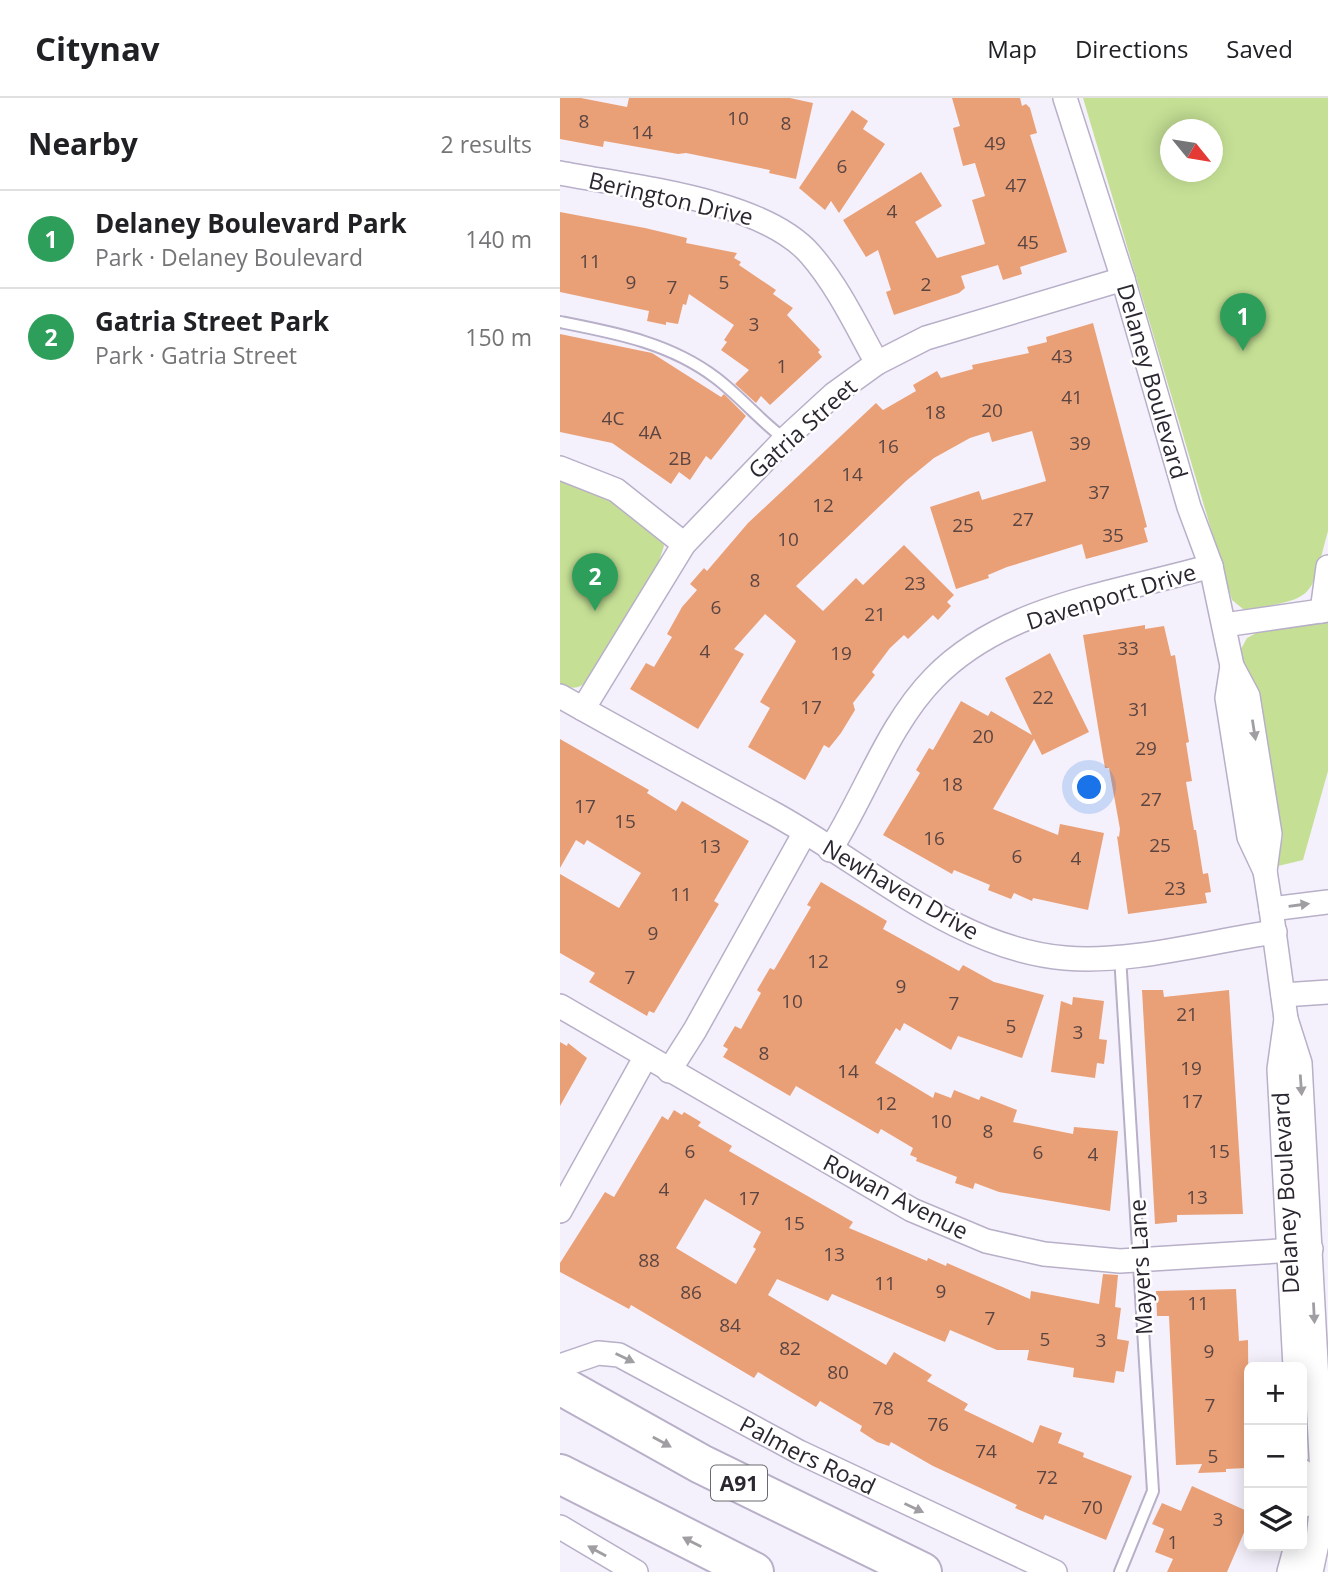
<!DOCTYPE html>
<meta charset="utf-8">
<style>
:root{--surface:#fff;--page:#f2f2f2;--text:#202124;--muted:#757577;--line:#e0e0e0;--accent:#1c5f94}
body{margin:0;font-family:"Open Sans",sans-serif;background:var(--page);color:var(--text)}
.controls{position:absolute;right:21px;bottom:21px;display:grid;overflow:hidden;border-radius:10px;box-shadow:0 4px 18px #0003}
.controls button{width:63px;height:63px;display:grid;place-items:center;padding:0;border:0;border-bottom:2px solid var(--line);background:var(--surface);color:var(--text);font:35px sans-serif}
.compass{position:absolute;left:600px;top:21px;width:63px;height:63px;border-radius:50%;background:var(--surface);box-shadow:0 4px 18px #0003;rotate:120deg}
.you{position:absolute;left:530px;top:690px;width:24px;height:24px;margin:-18px;border:5px solid #fff;border-radius:50%;background:#1a73e8;box-shadow:0 0 0 10px #1a73e833}
.badge{display:grid;place-items:center;width:46px;height:46px;border-radius:50%;background:var(--accent);color:#fff;font-size:23px;font-weight:700}
.pin{position:absolute;translate:-50% -58px;filter:drop-shadow(0 2px 4px #0008)}
.pin::after{content:'';position:absolute;top:37px;width:24px;height:21px;background:inherit;clip-path:polygon(0 0,100% 0,50% 100%)}
.list{margin:0;padding:0;list-style:none}
h2{display:flex;justify-content:space-between;align-items:center;height:91px;margin:0;padding:0 28px;font-size:30px}
h2 small{font-size:23px;font-weight:400;color:var(--muted)}
.list li{display:grid;grid-template-columns:46px 1fr auto;gap:21px;align-items:center;box-sizing:border-box;height:98px;padding:0 28px;border-top:2px solid var(--line)}
.list b{display:block;font-size:26px;white-space:nowrap}
.list p{margin:0;font-size:23px;white-space:nowrap;color:var(--muted)}
.list em{font-size:23px;font-style:normal;color:var(--muted)}
.icon{flex:none;width:38px;height:38px;fill:none;stroke:currentColor;stroke-width:2;stroke-linecap:round;stroke-linejoin:round}
.map{position:relative;flex:none;width:768px;height:1474px;overflow:hidden}
header{display:flex;align-items:center;gap:42px;box-sizing:border-box;height:98px;padding:0 35px;background:var(--surface);border-bottom:2px solid var(--line)}
header strong{font-size:33px}
nav{display:flex;gap:38px;margin-inline-start:auto;font-size:24px}
main{display:flex}
aside{flex:1;background:var(--surface)}
.map>svg:first-child{display:block}
.green{fill:#c5e095;fill-rule:evenodd}
.building{fill:#eaa077;fill-rule:evenodd}
.lines{fill:none;stroke-linecap:round;stroke-linejoin:round}
.lane-casing{stroke:#b8afc8;stroke-width:14}
.street-casing{stroke:#b8afc8;stroke-width:26}
.highway-casing{stroke:#b8afc8;stroke-width:42}
.lane{stroke:#fff;stroke-width:10}
.street{stroke:#fff;stroke-width:23}
.highway{stroke:#fff;stroke-width:38}
.oneway{fill:#a09ea2}
.labels{text-anchor:middle;dominant-baseline:central;stroke-width:5;stroke-linejoin:round;paint-order:stroke}
.number-label{font-size:19px;fill:#5b4542}
.shield{fill:#fff;stroke:#6b686f;stroke-width:2}
.shield-label{font-size:21px;font-weight:bold;fill:#2b2731}
.street-label{font-size:23px;fill:#2b2731;stroke:#fff}
</style>
<header>
<strong>Citynav</strong>
<nav><a>Map</a><a>Directions</a><a>Saved</a></nav>
</header>
<main>
<aside>
<h2>Nearby<small>2 results</small></h2>
<ul class="list">
<li><span class="badge" style="background:#2e9e5b">1</span><div><b>Delaney Boulevard Park</b><p>Park · Delaney Boulevard</p></div><em>140 m</em></li>
<li><span class="badge" style="background:#2e9e5b">2</span><div><b>Gatria Street Park</b><p>Park · Gatria Street</p></div><em>150 m</em></li>
</ul>
</aside>
<div class="map">
<svg width="768" height="1474" viewBox="0 0 768 1474">
<rect width="100%" height="100%" fill="#f5f1fc"/>
<g class="green">
<path d="M523,0h245v433c-18,65 -9,67 -78,78h-7l-11,-9zM610,32h42v42h-42z"/>
<path d="M0,379l53,22 49,41 2,6 -5,15 -69,118c-10,10 -18,11 -30,5z"/>
<polygon points="768,524 768,673 743,762 714,769 723,739 700,596 685,575 681,551 687,540 698,534"/>
</g>
<g class="building">
<polygon points="0,0 21,0 67,9 69,0 230,0 253,5 236,81 209,75 210,72 126,55 118,56 44,43 43,49 0,41"/>
<polygon points="392,0 460,0 462,8 466,6 470,10 477,35 470,37 507,154 460,169 462,176 443,182 438,167 401,178 405,190 399,195 334,217 326,194 331,192 318,152 306,159 283,122 361,74 382,108 355,124 377,160 425,146 412,102 425,98 415,65 403,68 393,30 400,28"/>
<polygon points="292,12 308,23 303,31 325,46 279,115 271,103 265,112 239,90"/>
<polygon points="0,114 85,130 127,140 126,145 177,155 174,160 181,164 179,167 216,192 213,196 233,210 227,217 260,252 258,254 262,259 210,307 201,298 196,305 175,286 189,272 161,252 167,244 164,242 174,227 129,196 126,207 123,206 118,226 106,224 106,227 87,223 89,213 0,194"/>
<polygon points="533,225 587,429 584,430 588,444 526,461 522,446 447,469 428,477 429,480 396,491 370,409 419,393 422,402 486,383 472,333 432,344 429,334 410,340 374,360 346,383 236,488 263,513 296,480 303,487 344,447 394,497 387,504 391,508 378,522 373,517 348,541 344,537 330,550 312,574 315,577 293,605 295,612 281,635 269,650 264,647 245,682 188,649 210,610 200,604 236,543 205,516 174,551 184,556 138,631 70,591 86,565 94,569 112,539 107,536 122,509 137,492 130,486 144,470 147,473 188,425 316,305 323,312 356,293 353,287 377,273 381,280 413,271 412,267 469,255 467,249 487,244 486,239"/>
<polygon points="0,236 92,255 161,299 164,296 186,318 151,362 146,358 130,382 119,374 111,386 52,345 0,334"/>
<polygon points="585,527 585,531 604,528 611,558 615,557 629,644 626,645 632,683 626,684 634,732 636,732 643,776 648,775 651,794 645,795 647,805 568,816 557,738 559,739 560,731 549,670 545,670 538,629 523,537"/>
<polygon points="490,555 529,634 482,657 474,641 433,711 498,737 500,726 544,735 528,812 473,800 472,803 454,795 451,801 428,792 430,787 394,772 392,776 323,737 360,675 356,672 369,650 373,652 401,603 428,618 431,613 472,637 445,580"/>
<polygon points="0,641 89,692 87,695 116,713 122,703 189,743 154,803 159,806 94,915 89,913 87,918 29,884 35,875 0,855 0,776 59,810 81,775 27,742 24,747 16,742 0,770"/>
<polygon points="261,784 327,823 323,831 399,873 403,867 434,884 484,897 462,960 398,938 391,952 344,925 340,933 336,930 315,965 373,1000 375,994 391,1000 394,992 419,1002 421,998 457,1012 453,1024 513,1036 514,1029 558,1033 550,1113 439,1094 415,1085 413,1091 395,1085 397,1079 356,1063 357,1060 350,1057 353,1050 321,1031 318,1036 236,988 230,998 163,959 168,951 163,948 175,928 181,931 201,895 197,892 210,870 214,872 251,809 247,807"/>
<polygon points="582,892 603,892 604,899 669,892 683,1116 617,1117 617,1124 595,1126"/>
<polygon points="513,899 544,903 539,941 547,942 544,966 537,965 535,980 491,974 501,903 512,907"/>
<polygon points="0,944 7,948 8,945 27,960 0,1008"/>
<path d="M114,1012l8,5 2,-3 17,10 -3,4 34,20 -3,5 124,71 -4,6 78,33 1,-3 18,8 1,-3 83,36 1,-8 68,13 4,-30 15,1 -3,32 6,1 -4,31 12,2 -5,31 -8,-1 -2,12 -41,-6 1,-9 -47,-8 2,-10h-32l-47,-20 -5,12 -113,-48 -4,7 -51,-22 -9,16 118,70 8,-13 38,23 -5,6 41,23 -4,6 69,33 7,-18 22,8 -4,10 26,10 -1,4 49,19 -26,64 -61,-25 -2,5 -28,-12 2,-3 -84,-39 -42,-24 -2,4 -12,-4 -17,-11 2,-5 -42,-25 -4,6 -58,-35 -4,6 -123,-73 -2,4 -69,-37v-9l45,-71 9,5 48,-81 6,4zM145,1101l56,33 -8,15 3,2 -20,35 -60,-36z"/>
<polygon points="676,1191 679,1243 688,1242 689,1365 686,1370 666,1371 666,1374 638,1375 642,1366 616,1367 609,1218 597,1218 596,1193"/>
<polygon points="632,1388 689,1414 689,1423 667,1474 607,1474 613,1461 595,1454 604,1431 592,1426 602,1405 621,1413"/>
</g>
<g class="lines">
<defs>
<g id="lane">
<path d="M0,224c56,11 110,21 156,56 25,19 44,43 69,61"/>
<polyline points="560,1474 593,1393 560,858"/>
</g>
<g id="street">
<polyline points="505,0 563,181 629,409 651,468 672,568 688,598 710,736 705,773 711,811 726,921 740,965 763,1395 758,1441 751,1474"/>
<path d="M0,75c71,14 202,26 250,81 28,32 47,73 67,109"/>
<polyline points="0,370 56,392 124,446"/>
<polyline points="762,513 768,469"/>
<polyline points="664,527 768,512"/>
<polyline points="672,568 667,600 689,739 705,773"/>
<path d="M0,598c69,39 139,77 209,115 94,50 186,138 296,147 65,6 145,-17 210,-26"/>
<polyline points="23,611 124,446 225,341 274,296 317,265 366,240 563,181"/>
<path d="M270,752c35,-55 58,-125 104,-172 71,-73 184,-85 277,-112"/>
<polyline points="711,811 768,804"/>
<polyline points="723,897 768,894"/>
<polyline points="0,908 352,1112 426,1143 484,1156 560,1163 751,1151"/>
<polyline points="726,921 719,971 735,1269"/>
<polyline points="109,973 135,932 244,736"/>
<polyline points="0,1113 86,958"/>
<path id="s1" d="M0,1268l38,-13 21,2 180,97 256,120"/>
<polyline points="742,1373 742,1408"/>
<polyline points="0,1429 76,1474"/>
<polyline points="729,1474 736,1448"/>
</g>
<g id="highway">
<polyline points="0,1287 141,1366 362,1474"/>
<polyline points="0,1376 194,1474"/>
</g>
</defs>
<use href="#lane" class="lane-casing"/>
<use href="#street" class="street-casing"/>
<use href="#highway" class="highway-casing"/>
<use href="#lane" class="lane"/>
<use href="#street" class="street"/>
<use href="#highway" class="highway"/>
</g>
<defs><path id="oneway-solid" d="M-6-.8H1V-3.2L6.5 0L1 3.2V.8H-6Z" transform="scale(1.75)"/></defs>
<g class="oneway">
<use href="#oneway-solid" transform="translate(694 632) rotate(81)"/>
<use href="#oneway-solid" transform="translate(739 807) rotate(-8)"/>
<use href="#oneway-solid" transform="translate(741 987) rotate(86)"/>
<use href="#oneway-solid" transform="translate(754 1215) rotate(87)"/>
<use href="#oneway-solid" transform="translate(65 1260) rotate(26)"/>
<use href="#oneway-solid" transform="translate(102 1344) rotate(29)"/>
<use href="#oneway-solid" transform="translate(354 1410) rotate(25)"/>
<use href="#oneway-solid" transform="translate(132 1444) rotate(-153)"/>
<use href="#oneway-solid" transform="translate(37 1453) rotate(-151)"/>
</g>
<g class="labels">
<g class="number-label">
<text x="178" y="20">10</text>
<text x="24" y="23">8</text>
<text x="226" y="25">8</text>
<text x="82" y="34">14</text>
<text x="435" y="45">49</text>
<text x="282" y="68">6</text>
<text x="456" y="87">47</text>
<text x="332" y="113">4</text>
<text x="468" y="144">45</text>
<text x="30" y="163">11</text>
<text x="71" y="184">9</text>
<text x="164" y="184">5</text>
<text x="366" y="186">2</text>
<text x="112" y="189">7</text>
<text x="194" y="226">3</text>
<text x="502" y="258">43</text>
<text x="222" y="268">1</text>
<text x="512" y="299">41</text>
<text x="432" y="312">20</text>
<text x="375" y="314">18</text>
<text x="53" y="320">4C</text>
<text x="90" y="334">4A</text>
<text x="520" y="345">39</text>
<text x="328" y="348">16</text>
<text x="120" y="360">2B</text>
<text x="292" y="376">14</text>
<text x="539" y="394">37</text>
<text x="263" y="407">12</text>
<text x="463" y="421">27</text>
<text x="403" y="427">25</text>
<text x="553" y="437">35</text>
<text x="228" y="441">10</text>
<text x="195" y="482">8</text>
<text x="355" y="485">23</text>
<text x="156" y="509">6</text>
<text x="315" y="516">21</text>
<text x="568" y="550">33</text>
<text x="145" y="553">4</text>
<text x="281" y="555">19</text>
<text x="483" y="599">22</text>
<text x="251" y="609">17</text>
<text x="579" y="611">31</text>
<text x="423" y="638">20</text>
<text x="586" y="650">29</text>
<text x="392" y="686">18</text>
<text x="591" y="701">27</text>
<text x="25" y="708">17</text>
<text x="65" y="723">15</text>
<text x="374" y="740">16</text>
<text x="600" y="747">25</text>
<text x="150" y="748">13</text>
<text x="457" y="758">6</text>
<text x="516" y="760">4</text>
<text x="615" y="790">23</text>
<text x="121" y="796">11</text>
<text x="93" y="835">9</text>
<text x="258" y="863">12</text>
<text x="70" y="879">7</text>
<text x="341" y="888">9</text>
<text x="232" y="903">10</text>
<text x="394" y="905">7</text>
<text x="627" y="916">21</text>
<text x="451" y="928">5</text>
<text x="518" y="934">3</text>
<text x="204" y="955">8</text>
<text x="631" y="970">19</text>
<text x="288" y="973">14</text>
<text x="632" y="1003">17</text>
<text x="326" y="1005">12</text>
<text x="381" y="1023">10</text>
<text x="428" y="1033">8</text>
<text x="130" y="1053">6</text>
<text x="659" y="1053">15</text>
<text x="478" y="1054">6</text>
<text x="533" y="1056">4</text>
<text x="104" y="1091">4</text>
<text x="637" y="1099">13</text>
<text x="189" y="1100">17</text>
<text x="234" y="1125">15</text>
<text x="274" y="1156">13</text>
<text x="89" y="1162">88</text>
<text x="325" y="1185">11</text>
<text x="381" y="1193">9</text>
<text x="131" y="1194">86</text>
<text x="638" y="1205">11</text>
<text x="430" y="1220">7</text>
<text x="170" y="1227">84</text>
<text x="485" y="1241">5</text>
<text x="541" y="1242">3</text>
<text x="230" y="1250">82</text>
<text x="649" y="1253">9</text>
<text x="278" y="1274">80</text>
<text x="650" y="1307">7</text>
<text x="323" y="1310">78</text>
<text x="378" y="1326">76</text>
<text x="426" y="1353">74</text>
<text x="653" y="1358">5</text>
<text x="487" y="1379">72</text>
<text x="532" y="1409">70</text>
<text x="658" y="1421">3</text>
<text x="613" y="1444">1</text>
</g>
<rect class="shield" x="151" y="1367.5" width="56" height="35" rx="5"/>
<g class="shield-label">
<text x="179" y="1385">A91</text>
</g>
<g class="street-label">
<text transform="translate(111 100) rotate(13)">Berington Drive</text>
<text transform="translate(593 283) rotate(74)">Delaney Boulevard</text>
<text transform="translate(242 330) rotate(-42)">Gatria Street</text>
<text transform="translate(551 498) rotate(-17)">Davenport Drive</text>
<text transform="translate(341 791) rotate(30)">Newhaven Drive</text>
<text transform="translate(725 1095) rotate(-93)">Delaney Boulevard</text>
<text transform="translate(336 1098) rotate(27)">Rowan Avenue</text>
<text transform="translate(580 1169) rotate(-93)">Mayers Lane</text>
<text stroke="none"><textPath href="#s1" startOffset="275">Palmers Road</textPath></text>
</g>
</g>
</svg>
<div class="controls">
<button>+</button>
<button>−</button>
<button><svg class="icon" aria-label="layers" viewBox="0 0 24 24"><path d="M12 4l9 5-9 5-9-5zM3 14l9 5 9-5"/></svg></button>
</div>
<svg class="compass" viewBox="-18 -18 36 36"><path d="M0-13l5 13h-10z" fill="#e53935"/><path d="M0 13l5-13h-10z" fill="#757577"/></svg>
<div class="you"></div>
<div class="pin badge" style="left:683px;top:253px;background:#2e9e5b">1</div>
<div class="pin badge" style="left:35px;top:513px;background:#2e9e5b">2</div>
</div>
</main>
